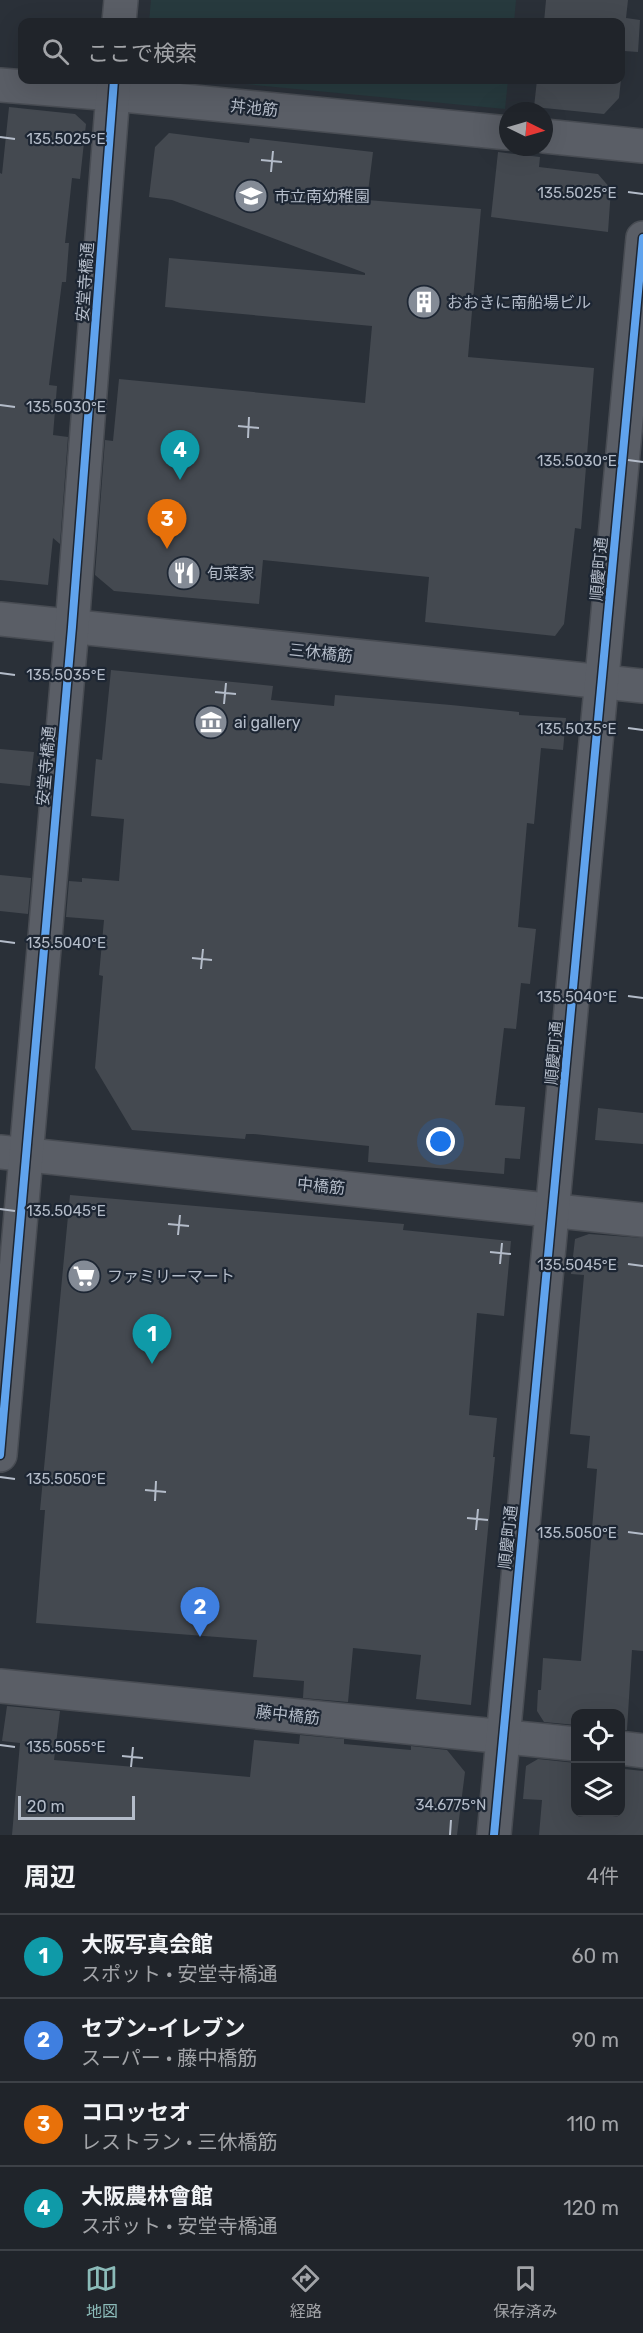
<!DOCTYPE html>
<html lang="ja">
<meta charset="utf-8">
<style>
:root{--surface:#20242a;--page:#282c32;--text:#f1f3f6;--muted:#a2a4a8;--line:#3d4147;--accent:#8bbbb9}
body{margin:0;font-family:Rubik,"Noto Sans JP",sans-serif;background:var(--page);color:var(--text)}
.controls{position:absolute;right:18px;bottom:18px;display:grid;overflow:hidden;border-radius:12px;box-shadow:0 6px 24px #0002}
.controls button{width:54px;height:54px;display:grid;place-items:center;padding:0;border:0;border-bottom:2px solid var(--line);background:var(--surface);color:var(--text);font:30px sans-serif}
.compass{position:absolute;left:499px;top:102px;width:54px;height:54px;border-radius:50%;background:var(--surface);box-shadow:0 6px 24px #0002;rotate:95deg}
.scale{position:absolute;left:18px;bottom:15px;width:117px;box-sizing:border-box;padding-left:6px;border:3px solid #b4bcc9;border-top:0;font-size:16px;line-height:21px;white-space:nowrap;color:#b4bcc9;-webkit-text-stroke:4px #1d2633;paint-order:stroke}
.you{position:absolute;left:441px;top:1142px;width:21px;height:21px;margin:-15px;border:4px solid #fff;border-radius:50%;background:#1a73e8;box-shadow:0 0 0 9px #1a73e833}
.badge{display:grid;place-items:center;width:39px;height:39px;border-radius:50%;background:var(--accent);color:#fff;font-size:20px;font-weight:700}
.pin{position:absolute;translate:-50% -50px;filter:drop-shadow(0 2px 3px #0008)}
.pin::after{content:'';position:absolute;top:32px;width:21px;height:18px;background:inherit;clip-path:polygon(0 0,100% 0,50% 100%)}
.list{margin:0;padding:0;list-style:none}
h2{display:flex;justify-content:space-between;align-items:center;height:78px;margin:0;padding:0 24px;font-size:26px}
h2 small{font-size:20px;font-weight:400;color:var(--muted)}
.list li{display:grid;grid-template-columns:39px 1fr auto;gap:18px;align-items:center;box-sizing:border-box;height:84px;padding:0 24px;border-top:2px solid var(--line)}
.list b{display:block;font-size:22px;white-space:nowrap}
.list p{margin:0;font-size:20px;white-space:nowrap;color:var(--muted)}
.list em{font-size:20px;font-style:normal;color:var(--muted)}
.icon{flex:none;width:33px;height:33px;fill:none;stroke:currentColor;stroke-width:2;stroke-linecap:round;stroke-linejoin:round}
.map{position:relative;flex:none;width:643px;height:1835px;overflow:hidden}
.search{position:absolute;background:var(--surface);box-shadow:0 6px 24px #0002;left:18px;right:18px;top:18px;height:66px;display:flex;align-items:center;gap:15px;box-sizing:border-box;padding:0 21px;border-radius:12px;color:var(--muted);font-size:22px}
.sheet{height:414px;background:var(--surface)}
nav{display:flex;justify-content:space-around;align-items:center;box-sizing:border-box;height:84px;border-top:2px solid var(--line);background:var(--surface);font-size:16px;color:var(--muted)}
nav a{display:grid;justify-items:center;gap:3px}
nav .on{color:var(--accent)}
.map>svg:first-child{display:block}
.green{fill:#273a3e}
.building{fill:#444950}
.lines{fill:none;stroke-linecap:round;stroke-linejoin:round}
.minor-casing{stroke:#484c53;stroke-width:36}
.minor{stroke:#5a5e66;stroke-width:33}
.cycleway-casing{stroke:#1d2633;stroke-width:11}
.cycleway{stroke:#60a3ed;stroke-width:8}
.ticks{fill:none;stroke:#b4bcc9;stroke-width:2}
.labels{text-anchor:middle;dominant-baseline:central;stroke-width:4.5;stroke-linejoin:round;paint-order:stroke}
.street-label{font-size:16px;fill:#b4bcc9;stroke:#1d2633}
.poi-label{font-size:16px;fill:#b4bcc9;stroke:#1d2633;text-anchor:start}
.ticks-label{font-size:15px;text-anchor:middle;fill:#b4bcc9;stroke:#1d2633;stroke-width:4.5;stroke-linejoin:round;paint-order:stroke}
</style>
<div class="map">
<svg width="643" height="1835" viewBox="0 0 643 1835">
<rect width="100%" height="100%" fill="#2a3038"/>
<g class="green">
<polygon points="151,0 516,0 514,22 149,22"/>
<polygon points="203,80 508,80 505,109"/>
</g>
<g class="building">
<polygon points="546,0 628,0 626,18 640,20 638,52 624,51 619,98 604,114 534,107 537,80 621,80 621,22 544,22"/>
<polygon points="9,107 75,114 86,124 80,179 72,178 65,243 69,243 66,282 62,282 49,385 57,386 53,435 68,437 60,544 53,538 48,585 0,580 0,173 2,174"/>
<polygon points="169,133 249,143 250,138 373,152 367,200 481,209 468,357 594,368 581,529 575,528 564,624 555,636 425,622 429,577 263,560 259,604 114,591 95,575 105,440 113,441 119,379 365,403 372,326 165,307 169,258 365,275 365,273 172,200 149,197 155,147"/>
<polygon points="498,152 540,157 539,167 598,174 611,189 608,232 491,217"/>
<polygon points="111,670 273,686 271,700 334,706 335,695 451,705 519,712 519,715 566,718 563,750 541,748 534,824 527,823 518,927 536,929 530,984 521,983 516,1029 504,1028 495,1105 525,1107 520,1159 505,1158 504,1174 368,1162 369,1146 253,1134 246,1134 245,1139 132,1130 95,1068 103,976 99,975 104,920 66,917 69,881 82,882 82,878 119,881 124,819 91,816 96,759 102,760"/>
<polygon points="0,749 34,752 30,786 0,783"/>
<polygon points="0,875 31,878 28,914 0,911"/>
<polygon points="598,1108 643,1113 643,1144 595,1140"/>
<polygon points="70,1195 404,1224 403,1230 511,1241 504,1316 477,1313 469,1415 497,1418 493,1457 495,1457 471,1705 416,1699 421,1655 353,1648 348,1702 303,1698 304,1681 253,1677 257,1640 36,1623 45,1510 40,1510"/>
<polygon points="589,1234 643,1238 643,1651 632,1650 627,1730 621,1730 621,1713 576,1713 576,1725 544,1722 537,1711 538,1690 541,1690 543,1658 581,1661 597,1469 587,1468 590,1436 570,1434 584,1275 571,1274 575,1239"/>
<polygon points="7,1706 60,1711 54,1760 250,1777 254,1740 299,1744 300,1735 344,1739 344,1744 411,1750 411,1746 447,1750 465,1772 457,1835 12,1835 20,1743 2,1741"/>
<polygon points="538,1759 576,1763 576,1812 621,1812 621,1767 624,1767 624,1769 643,1771 643,1835 539,1835 542,1800 523,1799 526,1766"/>
</g>
<g class="lines">
<defs>
<g id="minor">
<polyline points="119,22 121,0"/>
<polyline points="0,85 113,94 508,133"/>
<polyline points="544,136 643,146"/>
<polyline points="0,619 643,686"/>
<polyline points="0,1152 643,1220"/>
<polyline points="0,1455 72,627 114,80"/>
<polyline points="0,1686 576,1744"/>
<polyline points="620,1748 643,1751"/>
<polyline points="494,1835 643,238"/>
</g>
</defs>
<use href="#minor" class="minor-casing"/>
<use href="#minor" class="minor"/>
<defs>
<g id="cycleway">
<polyline points="0,1455 72,627 114,80"/>
<polyline points="494,1835 643,238"/>
</g>
</defs>
<use href="#cycleway" class="cycleway-casing"/>
<use href="#cycleway" class="cycleway"/>
</g>
<path class="ticks" d="M0,137l15,2M261,160l21,2M271,172l2,-21M628,192l15,2M0,405l15,2M238,426l21,2M248,438l1,-21M628,460l15,2M0,673l15,2M215,692l21,2M224,704l2,-21M628,728l15,2M0,941l15,2M192,958l20,2M201,969l2,-20M628,996l15,2M0,1209l15,2M168,1224l21,2M178,1235l2,-20M490,1252l21,2M500,1264l2,-21M628,1264l15,2M0,1477l15,2M145,1490l21,2M155,1501l1,-20M467,1518l21,2M476,1530l2,-21M628,1532l15,2M0,1745l15,2M122,1756l21,2M131,1767l2,-20M450,1835l1,-15"/>
<defs>
<symbol id="school-disc" viewBox="-11 -11 22 22"><circle r="9.5" fill="#848b96" stroke="#1d2633"/><path d="M0-5L7-2L0 1L-7-2ZM-4 1L0 2.5L4 1V4Q0 6-4 4Z" fill="#fff"/></symbol>
<symbol id="building-disc" viewBox="-11 -11 22 22"><circle r="9.5" fill="#848b96" stroke="#1d2633"/><path d="M-4-6H4V6H1V3H-1V6H-4ZM-2.5-4.3h1.7v1.8h-1.7ZM.8-4.3h1.7v1.8H.8ZM-2.5-1h1.7V.8h-1.7ZM.8-1h1.7V.8H.8Z" fill="#fff"/></symbol>
<symbol id="restaurant-disc" viewBox="-11 -11 22 22"><circle r="9.5" fill="#848b96" stroke="#1d2633"/><path d="M-5-6h1v4h1v-4h1v4h1v-4h1v5L-1.5 .5V6h-2V.5L-5-1ZM5-6V6H3V1.5H1.5Q1.5-4 5-6Z" fill="#fff"/></symbol>
<symbol id="museum-disc" viewBox="-11 -11 22 22"><circle r="9.5" fill="#848b96" stroke="#1d2633"/><path d="M0-6L6-3V-2H-6V-3ZM-5-1h2V3h-2ZM-1-1h2V3h-2ZM3-1h2V3H3ZM-6 4H6V6H-6Z" fill="#fff"/></symbol>
<symbol id="supermarket-disc" viewBox="-11 -11 22 22"><circle r="9.5" fill="#848b96" stroke="#1d2633"/><path d="M-6-5.5h2.5l.6 2H6L4.5 2H-2.5L-4.4-4H-6ZM-1.5 3.2a1.3 1.3 0 1 0 .1 0ZM3 3.2a1.3 1.3 0 1 0 .1 0Z" fill="#fff"/></symbol>
</defs>
<g fill-rule="evenodd">
<use href="#school-disc" x="232" y="177" width="38" height="38"/>
<use href="#building-disc" x="405" y="283" width="38" height="38"/>
<use href="#restaurant-disc" x="165" y="554" width="38" height="38"/>
<use href="#museum-disc" x="192" y="703" width="38" height="38"/>
<use href="#supermarket-disc" x="65" y="1257" width="38" height="38"/>
</g>
<g class="labels">
<g class="street-label">
<text transform="translate(254 108) rotate(6)">丼池筋</text>
<text transform="translate(85 282) rotate(-86)">安堂寺橋通</text>
<text transform="translate(599 569) rotate(-85)">順慶町通</text>
<text transform="translate(321 653) rotate(6)">三休橋筋</text>
<text transform="translate(46 766) rotate(-85)">安堂寺橋通</text>
<text transform="translate(554 1053) rotate(-85)">順慶町通</text>
<text transform="translate(321 1186) rotate(6)">中橋筋</text>
<text transform="translate(508 1537) rotate(-84)">順慶町通</text>
<text transform="translate(288 1715) rotate(6)">藤中橋筋</text>
</g>
<g class="poi-label">
<text x="274" y="196">市立南幼稚園</text>
<text x="447" y="302">おおきに南船場ビル</text>
<text x="207" y="573">旬菜家</text>
<text x="234" y="722">ai gallery</text>
<text x="107" y="1276">ファミリーマート</text>
</g>
</g>
<g class="ticks-label">
<text x="66" y="144">135.5025°E</text>
<text x="577" y="198">135.5025°E</text>
<text x="66" y="412">135.5030°E</text>
<text x="577" y="466">135.5030°E</text>
<text x="66" y="680">135.5035°E</text>
<text x="577" y="734">135.5035°E</text>
<text x="66" y="948">135.5040°E</text>
<text x="577" y="1002">135.5040°E</text>
<text x="66" y="1216">135.5045°E</text>
<text x="577" y="1270">135.5045°E</text>
<text x="66" y="1484">135.5050°E</text>
<text x="577" y="1538">135.5050°E</text>
<text x="66" y="1752">135.5055°E</text>
<text x="451" y="1810">34.6775°N</text>
</g>
</svg>
<div class="controls">
<button><svg class="icon" aria-label="locate" viewBox="0 0 24 24"><circle cx="12" cy="12" r="6"/><path d="M12 2v4M12 18v4M2 12h4M18 12h4"/></svg></button>
<button><svg class="icon" aria-label="layers" viewBox="0 0 24 24"><path d="M12 4l9 5-9 5-9-5zM3 14l9 5 9-5"/></svg></button>
</div>
<svg class="compass" viewBox="-18 -18 36 36"><path d="M0-13l5 13h-10z" fill="#e53935"/><path d="M0 13l5-13h-10z" fill="#a2a4a8"/></svg>
<div class="scale">20 m</div>
<div class="you"></div>
<div class="pin badge" style="left:152px;top:1364px;background:#0f9aa8">1</div>
<div class="pin badge" style="left:200px;top:1637px;background:#3f7fe0">2</div>
<div class="pin badge" style="left:167px;top:549px;background:#e8710a">3</div>
<div class="pin badge" style="left:180px;top:480px;background:#0f9aa8">4</div>
<div class="search"><svg class="icon" aria-label="search" viewBox="0 0 24 24"><circle cx="10" cy="10" r="6"/><path d="M15 15l6 6"/></svg>ここで検索</div>
</div>
<section class="sheet">
<h2>周辺<small>4件</small></h2>
<ul class="list">
<li><span class="badge" style="background:#0f9aa8">1</span><div><b>大阪写真会館</b><p>スポット · 安堂寺橋通</p></div><em>60 m</em></li>
<li><span class="badge" style="background:#3f7fe0">2</span><div><b>セブン-イレブン</b><p>スーパー · 藤中橋筋</p></div><em>90 m</em></li>
<li><span class="badge" style="background:#e8710a">3</span><div><b>コロッセオ</b><p>レストラン · 三休橋筋</p></div><em>110 m</em></li>
<li><span class="badge" style="background:#0f9aa8">4</span><div><b>大阪農林會館</b><p>スポット · 安堂寺橋通</p></div><em>120 m</em></li>
</ul>
</section>
<nav>
<a class="on"><svg class="icon" aria-label="map" viewBox="0 0 24 24"><path d="M3 6l6-2 6 2 6-2v14l-6 2-6-2-6 2zM9 4v14M15 6v14"/></svg>地図</a>
<a><svg class="icon" aria-label="directions" viewBox="0 0 24 24"><path d="M12 3l9 9-9 9-9-9zM9 14v-3h6M13 9l2 2-2 2"/></svg>経路</a>
<a><svg class="icon" aria-label="saved" viewBox="0 0 24 24"><path d="M7 4h10v16l-5-4-5 4z"/></svg>保存済み</a>
</nav>
